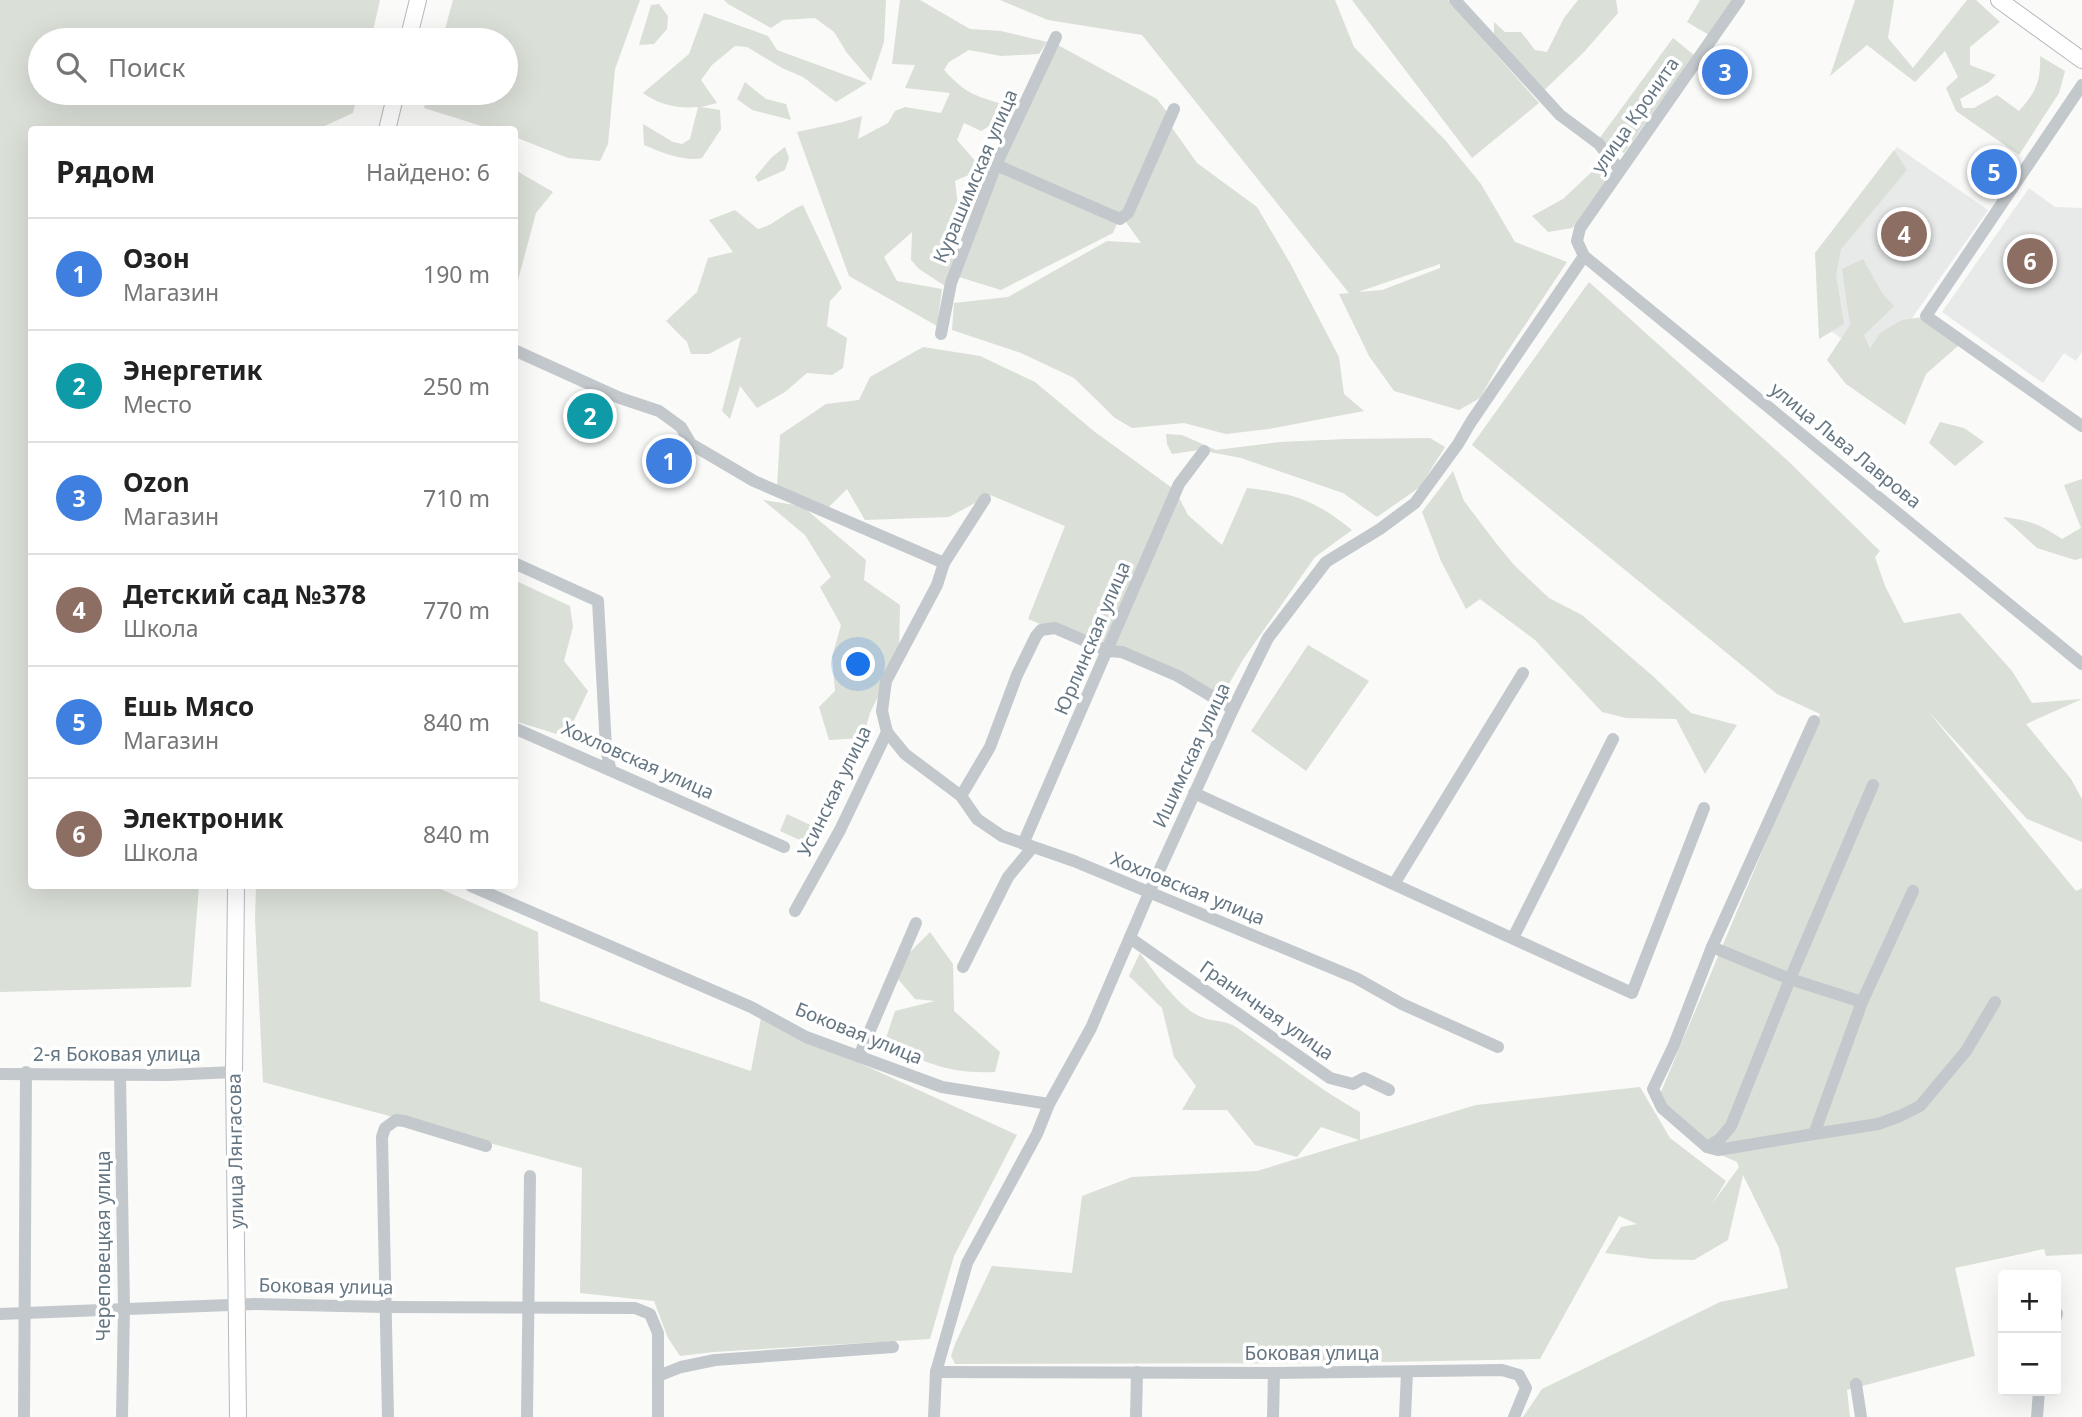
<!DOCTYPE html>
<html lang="ru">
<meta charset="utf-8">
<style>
:root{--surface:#fff;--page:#f6f6f6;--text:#222;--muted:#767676;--line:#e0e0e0;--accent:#2563eb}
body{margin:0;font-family:"Noto Sans",sans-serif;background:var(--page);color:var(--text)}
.controls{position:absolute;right:21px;bottom:21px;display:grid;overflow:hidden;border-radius:7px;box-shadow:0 7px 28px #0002}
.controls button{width:63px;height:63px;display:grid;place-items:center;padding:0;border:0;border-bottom:2px solid var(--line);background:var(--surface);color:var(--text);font:35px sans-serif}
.you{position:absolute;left:859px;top:665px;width:24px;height:24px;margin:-18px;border:5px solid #fff;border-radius:50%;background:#1a73e8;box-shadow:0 0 0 10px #1a73e833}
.badge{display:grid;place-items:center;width:46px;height:46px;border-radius:50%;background:var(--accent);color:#fff;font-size:23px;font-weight:700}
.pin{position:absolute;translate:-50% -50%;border:4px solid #fff;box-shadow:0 2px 7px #0006}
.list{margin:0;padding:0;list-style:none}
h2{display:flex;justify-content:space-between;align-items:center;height:91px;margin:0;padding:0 28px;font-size:30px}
h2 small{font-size:23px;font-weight:400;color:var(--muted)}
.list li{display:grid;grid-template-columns:46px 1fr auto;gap:21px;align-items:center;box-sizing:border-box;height:112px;padding:0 28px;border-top:2px solid var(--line)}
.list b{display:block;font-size:26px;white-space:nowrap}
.list p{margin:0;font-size:23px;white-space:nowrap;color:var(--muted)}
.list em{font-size:23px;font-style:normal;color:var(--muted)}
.icon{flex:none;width:38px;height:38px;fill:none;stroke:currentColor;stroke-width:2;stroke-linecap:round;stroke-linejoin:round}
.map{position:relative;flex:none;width:2082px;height:1417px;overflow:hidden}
.search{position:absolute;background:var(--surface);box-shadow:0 7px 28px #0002;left:28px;top:28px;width:490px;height:77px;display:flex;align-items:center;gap:18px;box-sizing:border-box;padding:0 24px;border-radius:38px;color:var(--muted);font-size:26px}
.panel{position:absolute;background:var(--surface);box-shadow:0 7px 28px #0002;left:28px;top:126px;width:490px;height:763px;border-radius:7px}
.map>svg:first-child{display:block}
.built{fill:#e8e9e9}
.green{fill:#dadfd7;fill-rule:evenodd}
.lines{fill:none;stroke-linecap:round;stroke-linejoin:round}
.secondary-casing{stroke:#b3babf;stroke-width:18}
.street{stroke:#c3c8cc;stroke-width:12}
.secondary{stroke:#fff;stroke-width:16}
.labels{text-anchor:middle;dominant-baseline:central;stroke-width:7;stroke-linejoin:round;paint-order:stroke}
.street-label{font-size:19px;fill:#657683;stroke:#fff}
</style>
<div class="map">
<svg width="2082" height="1417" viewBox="0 0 2082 1417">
<rect width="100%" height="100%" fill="#fafaf8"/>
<g class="built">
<polygon points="1897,147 1988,210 1879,365 1821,324 1820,257"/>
<polygon points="2029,188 2055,207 2082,208 2082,352 2076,361 2064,353 2043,383 1942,312"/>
</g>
<g class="green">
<polygon points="0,0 380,0 371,40 40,40 40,93 358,93 353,113 318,129 32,130 32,886 199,886 191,987 0,992"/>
<polygon points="453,0 640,0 615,69 608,144 600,161 568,158 515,137 514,130 491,129 424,108 428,93 506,93 506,40 442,40"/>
<polygon points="724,0 886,0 884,42 871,81 847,53 834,32 815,18 783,20 771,28 728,4"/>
<path d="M900,0h20l50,29 31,2 46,11 -8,12 -38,2 -32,-6 -20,12 -5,8c22,24 31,26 62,35l-7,15 -18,11 -17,-8 -7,17 25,29 -27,12c5,34 4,74 -10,105l-26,-17 -8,-9 1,-28 -28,25 13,24 45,8 -5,37 -88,-50 -52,-144 46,-10 19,-6 -4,23 30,-16 7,-12 10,-4 36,6 9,-20 -45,-5 10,-23 -23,-1z"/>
<path d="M1000,0h335l19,47 91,93 36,44 34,58 52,20 -66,99 -21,37 -21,12 -65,-19 -25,-35 -30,-62 10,-1 -207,-258 -94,-15zM1440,264v4l-58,22 -24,2z"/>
<polygon points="1352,0 1448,0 1539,103 1472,158"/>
<polygon points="1578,0 1616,0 1618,13 1584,52 1537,97 1494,40 1494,22 1505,32 1521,32 1535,50 1547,52 1564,18"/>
<polygon points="1700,0 1733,0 1709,35 1687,22"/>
<path d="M1855,0h39l-6,38 25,30 54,-68h9l24,22 -30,25v18l26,10 -8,8 -28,16 3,9h11l23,-13 22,16c17,-19 22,-30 21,-55l25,15 -6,22 -40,62 -63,-44 -10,-23 12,-11 -13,-26 -30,31 -48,-37 -37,31z"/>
<polygon points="659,4 668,16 667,29 654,44 639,45 651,5"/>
<path d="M704,13l64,23 9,14 90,33 -31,19 -33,-25 -21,-9 -35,-21 -12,-1 -23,19 -11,15 16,23 -16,4 19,3 1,19 -19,29c-19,4 -41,-6 -58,-13l-1,-21 30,18 9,2 8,-5 8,-32c-19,2 -39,-2 -55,-14l46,-39z"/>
<polygon points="1673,38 1694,55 1624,153 1599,139"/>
<polygon points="1056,44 1157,99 1167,112 1170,125 1197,163 1257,207 1290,263 1339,357 1344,394 1364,411 1269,429 1226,434 1184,423 1132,428 1115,418 1074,378 1021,353 952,330 954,303 1008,297 1107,241 1141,243 1123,218 1122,212 1113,233 1001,290 959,277 1001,162"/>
<polygon points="745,82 766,99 786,104 791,120 752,110 737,99"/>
<polygon points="785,147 789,158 785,170 758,182 755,177 772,157"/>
<polygon points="1894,150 1907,170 1841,249 1836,275 1844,324 1819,339 1815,253"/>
<polygon points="1598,166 1611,174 1587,212 1572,228 1548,232 1532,216 1563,199"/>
<polygon points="515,170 553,192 536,213 515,291"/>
<path d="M803,205l39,83 -12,13 -3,25 20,12 -4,30 -11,7 -25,-2 -22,19 -28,16 -17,-22 -10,33 -8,-8 19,-74 -32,17h-18l-4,-12 -21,-21 31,-29 11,-34 25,-6 -24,-32 26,-10 23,19c17,-4 29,-18 45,-24z"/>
<polygon points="1863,259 1882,293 1894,306 1864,335 1870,349 1880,333 1902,320 1924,317 1959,345 1926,374 1905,425 1846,384 1827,360 1850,325 1842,269"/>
<path d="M1589,282l198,178 93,91 -5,6 10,29 19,37 56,-10 52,58 20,32 50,-4 -56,25 45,55 11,20v43l-55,-23 -100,-109 149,181 6,-3v366l-36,2 -2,-7 -89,19 20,88 -128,34 3,27h-327l19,-28 117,-57 61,-30 68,-14 -9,-40 -36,-73 -15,65 -34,20 -43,-1 -46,-6 16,-26 16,-3 -18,-8 -79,143 -204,4 -381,1 -4,-8 4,-12 37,-78 80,7 10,-77 50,-19 125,-6 102,-31 -38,-13 -24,30 -42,-12 -28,-35h-45l14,-24 -22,-29 -12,-49 -33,-32 11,-23c15,19 37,53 59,63 14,7 24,2 40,13 40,28 79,60 121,83v28l116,-35 164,-18 30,51 56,43 -14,23 27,-37 -2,-5 -27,-12 -52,-51 162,-385 -43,-20 -305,-249z"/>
<path d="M923,347l57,9 55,26 60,50 80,58 13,25 34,30 25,-57c49,6 66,11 105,42l-37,27 -71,101 -24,41 -192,-80 37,-93 -75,-31 -41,22 -84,3 -18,-31 -18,18 -52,-20 3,-52 46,-31 33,-4 11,-23z"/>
<polygon points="1940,422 1964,428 1984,442 1955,466 1929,443"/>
<polygon points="1166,434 1182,435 1216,450 1280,442 1346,439 1430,438 1445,447 1420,487 1377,517 1343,493 1241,458 1199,450 1172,454 1167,444"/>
<polygon points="1453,471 1464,501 1496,543 1514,565 1549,598 1582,615 1655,678 1691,713 1737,725 1705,774 1676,719 1626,718 1602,712 1535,640 1480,599 1466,609 1441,561 1422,512"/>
<path d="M2082,479v79l-7,2 -38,-12 -34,-31c26,3 38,8 59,22l19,-11 -17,-43z"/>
<polygon points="763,500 802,506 866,560 864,580 900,605 899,653 870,713 863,738 829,740 819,707 835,691 832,657 841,625 820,587 831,577 805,535"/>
<polygon points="514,580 570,606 573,627 564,661 588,691 566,737 515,721"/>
<polygon points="1308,645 1369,681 1306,771 1251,731"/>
<polygon points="787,814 823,831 815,847 780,831"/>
<polygon points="256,886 434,886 538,932 540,1001 751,1071 761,1018 1017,1135 954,1256 930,1339 714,1352 680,1356 668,1338 654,1301 580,1293 582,1168 263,1082 255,919"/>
<path d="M930,932l23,32 1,47 46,41 -5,20c-49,2 -68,-10 -111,-28l11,-33 40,-10 -20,-2 -24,-28z"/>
</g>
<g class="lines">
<defs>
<g id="secondary">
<polyline points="1999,0 2082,60"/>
<polyline points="408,40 418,0"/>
<polyline points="387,130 396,93"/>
<polyline points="236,886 234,1072 238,1417"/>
</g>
</defs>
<use href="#secondary" class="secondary-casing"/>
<g class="street">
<polyline points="1455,0 1560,115 1599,144 1620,170"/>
<polyline points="1739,0 1580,228 1577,241 1584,256 2082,664"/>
<polyline points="2082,85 1926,316 2082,426"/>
<polyline points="996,165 1120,219 1128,213 1174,109"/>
<polyline points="941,334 951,283 996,165 1056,37"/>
<polyline points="514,350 620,398 659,411 681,427 691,444 754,481 944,563"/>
<polyline points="514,563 598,601 606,748 610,768"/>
<polyline points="1814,721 1712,947 1790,979 1873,785"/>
<polyline points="514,728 784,847"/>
<polyline points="887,732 905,754 961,796 977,819 1002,836 1074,861 1356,978 1402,1004 1498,1047"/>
<polyline points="1194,793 1632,993 1704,808"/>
<polyline points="961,796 990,747 1017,675 1036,636 1041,630 1055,628 1108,651 1122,652 1178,676 1233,709"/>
<polyline points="1023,844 1179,484 1204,451"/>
<polyline points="1394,884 1523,673"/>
<polyline points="471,886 751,1007 806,1037 942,1087 1049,1104"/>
<polyline points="1913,891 1862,1002 1814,1134 1878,1124 1900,1116 1920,1106 1966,1051 1995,1002"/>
<polyline points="795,911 840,830 887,732 882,711 886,681 937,585 944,563 985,499"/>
<polyline points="1130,938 1330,1078 1353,1084 1364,1078 1389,1090"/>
<polyline points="1513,938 1613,739"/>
<polyline points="1712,947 1674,1045 1653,1089 1662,1108 1707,1147 1718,1150 1814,1134"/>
<polyline points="963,967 1008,877 1032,848"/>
<polyline points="859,1056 916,923"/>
<polyline points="0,1074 167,1075 234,1072"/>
<polyline points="120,1075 124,1307 122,1417"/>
<polyline points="1707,1147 1720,1139 1731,1126 1790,979 1862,1002"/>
<polyline points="0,1314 255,1304 385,1307 635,1308 650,1314 658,1333 658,1417"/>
<polyline points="2056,1317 2057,1313"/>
<polyline points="936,1372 1274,1373 1502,1370 1519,1375 1526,1388 1514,1417"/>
<polyline points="658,1376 681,1367 715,1360 893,1347"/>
<polyline points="1856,1384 1861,1417"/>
<polyline points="24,1417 26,1072"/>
<polyline points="388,1417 382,1137 385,1128 396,1120 404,1121 486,1146"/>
<polyline points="527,1417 530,1176"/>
<polyline points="934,1417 936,1372 967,1263 1037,1134 1049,1104 1091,1028 1149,893 1233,709 1268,638 1326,562 1380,529 1415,503 1458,444 1471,422 1584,256"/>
<polyline points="1136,1417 1137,1372"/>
<polyline points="1273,1417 1274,1373"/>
<polyline points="1405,1417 1407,1372"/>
<polyline points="2037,1417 2039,1391"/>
</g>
<use href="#secondary" class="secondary"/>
</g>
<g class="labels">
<g class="street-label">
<text transform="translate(1635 115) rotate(-55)">улица Кронита</text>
<text transform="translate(975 176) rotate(-67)">Курашимская улица</text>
<text transform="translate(1846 445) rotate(39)">улица Льва Лаврова</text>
<text transform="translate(1092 638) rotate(-67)">Юрлинская улица</text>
<text transform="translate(1191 755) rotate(-65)">Ишимская улица</text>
<text transform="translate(638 760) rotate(24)">Хохловская улица</text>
<text transform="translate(834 791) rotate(-64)">Усинская улица</text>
<text transform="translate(1188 888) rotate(22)">Хохловская улица</text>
<text transform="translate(1267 1010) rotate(35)">Граничная улица</text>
<text transform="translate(859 1033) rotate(22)">Боковая улица</text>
<text x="117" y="1054">2-я Боковая улица</text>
<text transform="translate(235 1151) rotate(-91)">улица Лянгасова</text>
<text transform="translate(103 1246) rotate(-90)">Череповецкая улица</text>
<text transform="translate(326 1286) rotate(1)">Боковая улица</text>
<text x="1312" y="1353">Боковая улица</text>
</g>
</g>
</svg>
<div class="controls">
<button>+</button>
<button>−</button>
</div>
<div class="you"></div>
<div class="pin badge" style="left:669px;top:461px;background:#3f7fe0">1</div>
<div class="pin badge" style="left:590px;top:416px;background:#0f9aa8">2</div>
<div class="pin badge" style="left:1725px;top:72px;background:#3f7fe0">3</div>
<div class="pin badge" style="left:1904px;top:234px;background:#8d6e63">4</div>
<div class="pin badge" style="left:1994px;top:172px;background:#3f7fe0">5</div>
<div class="pin badge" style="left:2030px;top:261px;background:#8d6e63">6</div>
<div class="search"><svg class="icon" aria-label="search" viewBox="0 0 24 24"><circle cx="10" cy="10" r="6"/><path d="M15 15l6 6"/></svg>Поиск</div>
<section class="panel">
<h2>Рядом<small>Найдено: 6</small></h2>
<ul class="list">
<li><span class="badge" style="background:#3f7fe0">1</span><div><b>Озон</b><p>Магазин</p></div><em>190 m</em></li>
<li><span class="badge" style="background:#0f9aa8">2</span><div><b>Энергетик</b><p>Место</p></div><em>250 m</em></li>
<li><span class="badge" style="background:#3f7fe0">3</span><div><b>Ozon</b><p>Магазин</p></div><em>710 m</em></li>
<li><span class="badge" style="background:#8d6e63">4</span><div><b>Детский сад №378</b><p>Школа</p></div><em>770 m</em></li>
<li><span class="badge" style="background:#3f7fe0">5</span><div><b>Ешь Мясо</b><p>Магазин</p></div><em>840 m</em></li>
<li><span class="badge" style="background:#8d6e63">6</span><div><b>Электроник</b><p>Школа</p></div><em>840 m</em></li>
</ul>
</section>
</div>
